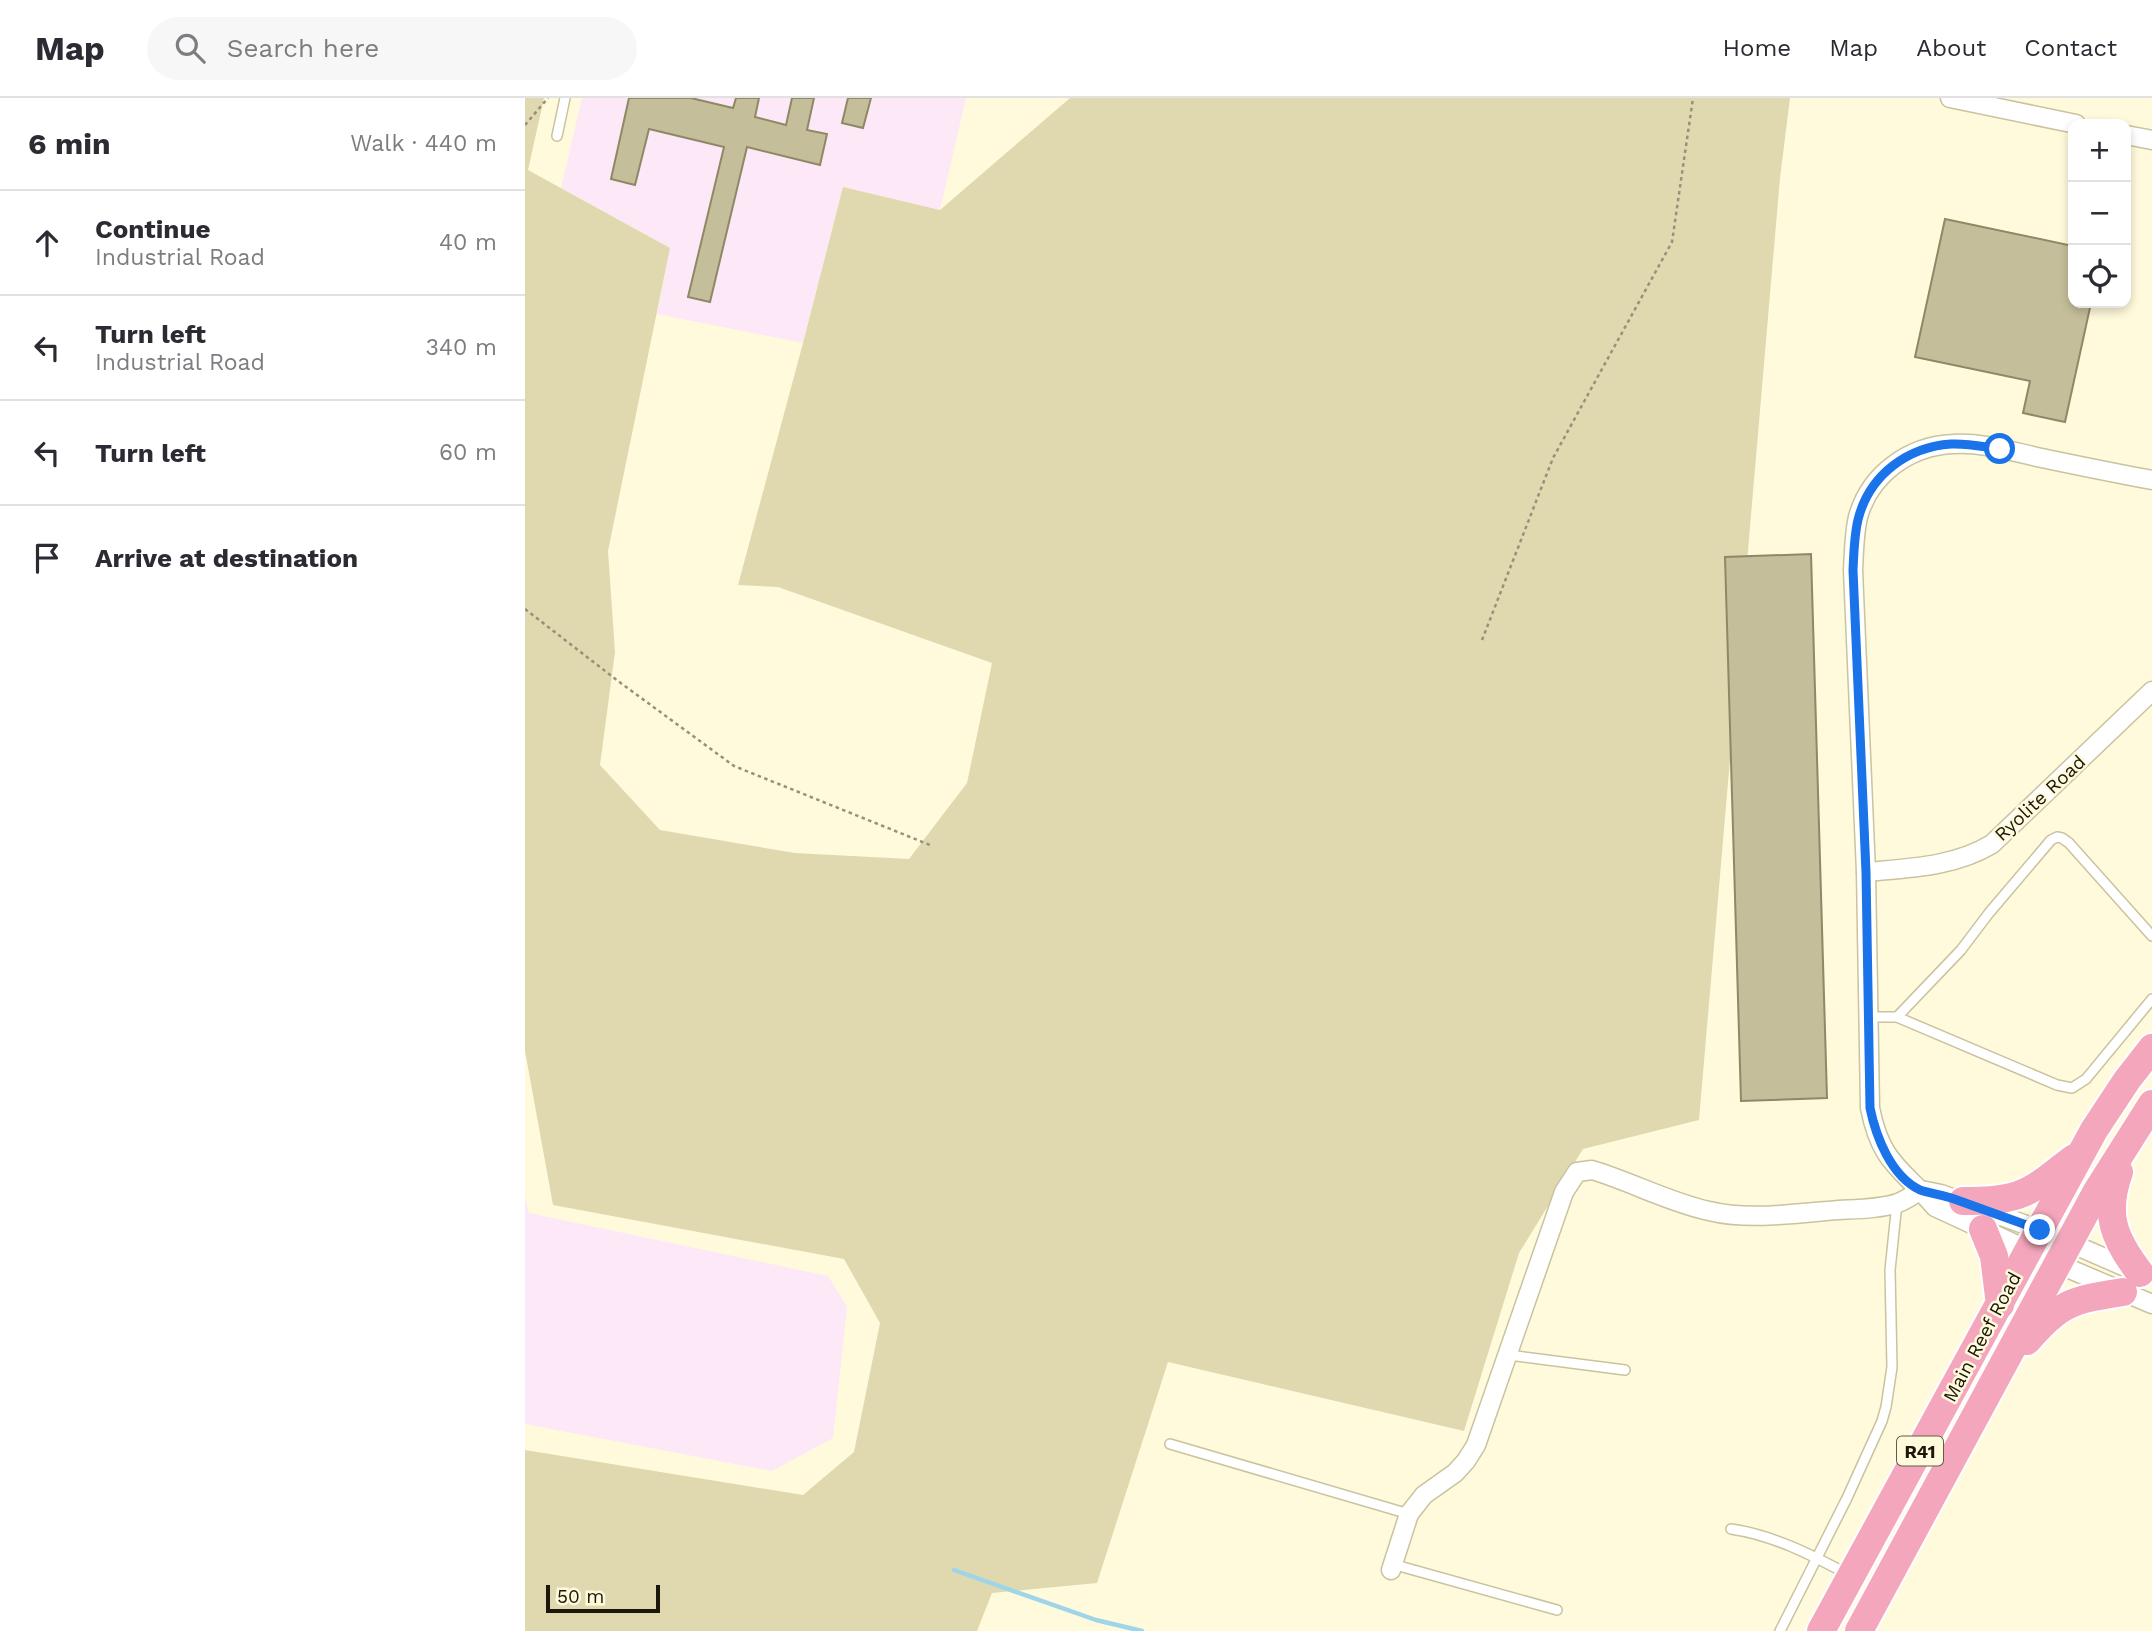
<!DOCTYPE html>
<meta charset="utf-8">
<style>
:root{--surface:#fff;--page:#f7f7f7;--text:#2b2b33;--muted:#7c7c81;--line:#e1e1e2}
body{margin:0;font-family:"Work Sans",sans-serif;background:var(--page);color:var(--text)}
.controls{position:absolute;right:21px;top:21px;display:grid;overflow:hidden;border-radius:14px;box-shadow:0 4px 10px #0003}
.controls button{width:63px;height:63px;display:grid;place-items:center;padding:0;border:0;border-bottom:2px solid var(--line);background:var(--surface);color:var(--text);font:35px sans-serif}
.scale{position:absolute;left:21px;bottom:18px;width:114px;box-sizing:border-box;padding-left:7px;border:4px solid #1b180b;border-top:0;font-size:19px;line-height:24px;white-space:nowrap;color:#1b180b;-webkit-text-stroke:5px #fffadc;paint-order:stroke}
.stop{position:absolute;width:21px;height:21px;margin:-16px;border:5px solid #1a73e8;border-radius:50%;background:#fff}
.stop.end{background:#1a73e8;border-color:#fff;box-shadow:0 2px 7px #0008}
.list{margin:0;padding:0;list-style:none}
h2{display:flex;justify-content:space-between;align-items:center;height:91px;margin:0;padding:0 28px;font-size:30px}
h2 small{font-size:23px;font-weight:400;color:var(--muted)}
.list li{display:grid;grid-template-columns:46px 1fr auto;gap:21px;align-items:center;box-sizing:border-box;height:105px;padding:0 28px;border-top:2px solid var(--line)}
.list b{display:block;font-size:26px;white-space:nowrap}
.list p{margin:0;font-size:23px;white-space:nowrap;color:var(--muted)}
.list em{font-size:23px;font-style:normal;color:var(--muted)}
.icon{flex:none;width:38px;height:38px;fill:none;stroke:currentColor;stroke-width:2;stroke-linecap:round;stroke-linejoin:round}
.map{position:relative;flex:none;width:1627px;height:1533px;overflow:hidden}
header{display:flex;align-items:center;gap:42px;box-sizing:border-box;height:98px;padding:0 35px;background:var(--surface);border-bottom:2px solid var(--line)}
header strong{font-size:33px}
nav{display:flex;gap:38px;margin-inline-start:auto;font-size:24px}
.search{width:490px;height:63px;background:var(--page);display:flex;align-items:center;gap:18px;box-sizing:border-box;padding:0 24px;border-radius:38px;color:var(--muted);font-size:26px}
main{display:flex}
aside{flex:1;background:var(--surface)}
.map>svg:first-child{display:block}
.education{fill:#fde8f7}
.green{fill:#e0d9af}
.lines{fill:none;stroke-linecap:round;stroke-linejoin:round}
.stream{stroke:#9fd5e9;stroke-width:4.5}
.building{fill:#c4be9a;stroke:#8e8866;stroke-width:2}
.lane-casing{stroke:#c9c39f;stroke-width:12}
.street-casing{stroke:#c9c39f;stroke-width:21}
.primary-casing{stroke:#fff;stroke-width:32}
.path{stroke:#95917b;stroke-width:2.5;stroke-dasharray:3.5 3.5;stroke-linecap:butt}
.lane{stroke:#fff;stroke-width:9}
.street{stroke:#fff;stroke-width:18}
.primary{stroke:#f4a6bc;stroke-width:28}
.route{stroke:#1a73e8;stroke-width:9}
.labels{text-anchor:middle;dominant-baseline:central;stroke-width:5;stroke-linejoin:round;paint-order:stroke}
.shield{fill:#fffadc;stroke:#5f5c4a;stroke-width:2}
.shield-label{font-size:18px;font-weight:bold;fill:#1b180b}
.street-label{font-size:19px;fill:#1b180b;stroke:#fffadc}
</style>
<header>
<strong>Map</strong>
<div class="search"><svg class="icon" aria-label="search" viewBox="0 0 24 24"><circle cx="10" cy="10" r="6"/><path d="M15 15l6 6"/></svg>Search here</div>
<nav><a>Home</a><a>Map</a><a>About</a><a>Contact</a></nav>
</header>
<main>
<aside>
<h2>6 min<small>Walk · 440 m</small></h2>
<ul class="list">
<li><svg class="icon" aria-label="ahead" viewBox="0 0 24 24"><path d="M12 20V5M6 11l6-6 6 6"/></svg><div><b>Continue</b><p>Industrial Road</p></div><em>40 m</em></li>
<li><svg class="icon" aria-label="left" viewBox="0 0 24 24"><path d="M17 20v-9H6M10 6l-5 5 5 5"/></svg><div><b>Turn left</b><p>Industrial Road</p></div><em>340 m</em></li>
<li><svg class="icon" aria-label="left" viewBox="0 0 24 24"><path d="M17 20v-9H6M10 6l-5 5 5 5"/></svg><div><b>Turn left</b></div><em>60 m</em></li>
<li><svg class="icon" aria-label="arrive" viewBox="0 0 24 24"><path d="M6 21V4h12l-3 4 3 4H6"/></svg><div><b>Arrive at destination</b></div></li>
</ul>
</aside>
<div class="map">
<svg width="1627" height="1533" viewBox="0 0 1627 1533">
<rect width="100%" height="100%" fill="#fffadc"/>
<g class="education">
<polygon points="57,0 441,0 415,112 318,89 278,245 132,216 145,150 36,90"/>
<polygon points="0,1100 4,1115 303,1178 322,1209 308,1340 247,1373 0,1326"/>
</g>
<polygon class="green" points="0,0 19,0 3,72 145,150 83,453 90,554 75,667 135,732 270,755 384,761 442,685 467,565 253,489 213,487 278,245 318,89 415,112 545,0 1265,0 1255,80 1174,1022 1058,1051 994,1155 939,1333 643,1264 572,1485 467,1495 452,1533 0,1533 0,1352 278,1397 329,1354 355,1225 319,1161 28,1107 0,953"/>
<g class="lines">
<polyline class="stream" points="429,1472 571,1522 617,1533"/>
</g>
<g class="building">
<polygon points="104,0 166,0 208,10 211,0 234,0 230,19 261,27 267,0 289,0 282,32 302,36 295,67 222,49 185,204 163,199 199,49 124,31 110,87 86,81"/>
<polygon points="323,0 346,0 338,30 317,25"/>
<polygon points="1420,121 1548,148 1548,205 1566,205 1540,324 1498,315 1505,283 1390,259"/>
<polygon points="1286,456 1302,1000 1216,1003 1200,459"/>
</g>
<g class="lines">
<defs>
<g id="lane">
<polyline points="32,38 40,0"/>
<polyline points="1343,919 1372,919 1532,987 1547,990 1561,981 1627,901"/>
<polyline points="1372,919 1436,852 1464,815 1526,742 1532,739 1537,740 1544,745 1627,838"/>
<polyline points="984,1257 1100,1272"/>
<polyline points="645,1346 884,1416"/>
<path d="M1206,1431c42,6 81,26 118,46"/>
<polyline points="867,1466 1032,1512"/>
<polyline points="1255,1533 1322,1400 1357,1323 1361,1309 1367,1269 1365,1172 1372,1105"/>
</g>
<g id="street">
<polyline points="1425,0 1551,26"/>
<polyline points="1601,37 1627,42"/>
<path d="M1627,382c-38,-7 -77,-15 -115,-23 -27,-6 -56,-15 -84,-13 -44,2 -83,30 -95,73 -4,17 -4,36 -5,53l13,302 4,236c11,56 32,60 65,99l123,57 94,40"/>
<path d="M1341,774c43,-4 88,-5 126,-28l160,-153"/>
<path d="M866,1472l18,-56 15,-19 31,-22 11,-12 10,-16 88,-253 13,-20 15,-2c40,12 76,32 117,41 41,10 88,2 130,-1 19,-1 40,-1 59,-7 8,-3 15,-8 23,-13l20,4 99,36 97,42"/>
</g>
<g id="primary">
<path d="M1594,1074c-15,42 -6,66 21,101"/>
<path d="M1438,1103c18,0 37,0 55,-6 21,-7 38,-24 56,-37"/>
<polyline points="1458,1131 1469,1158 1475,1207"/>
<path d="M1502,1243c34,-40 47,-41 96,-49"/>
<polyline points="1296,1533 1569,1032 1602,982 1627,950"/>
<polyline points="1334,1533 1572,1093 1627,1006"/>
</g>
</defs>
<use href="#lane" class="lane-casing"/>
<use href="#street" class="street-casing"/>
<use href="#primary" class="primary-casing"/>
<g class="path">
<polyline points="0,27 23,0"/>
<polyline points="0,511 93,583 209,668 405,747"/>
<polyline points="957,542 1028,360 1147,144 1168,0"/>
</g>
<use href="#lane" class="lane"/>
<use href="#street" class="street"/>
<use href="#primary" class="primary"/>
</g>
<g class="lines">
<path class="route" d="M1475,351c-16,-2 -32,-6 -49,-5 -43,3 -80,30 -92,72 -5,17 -5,36 -6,54l13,302 4,236c6,29 21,68 50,82 9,3 27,6 37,10 28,10 56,20 83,30"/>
</g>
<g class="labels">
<rect class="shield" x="1372" y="1338.5" width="46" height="29" rx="5"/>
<g class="shield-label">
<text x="1395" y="1353">R41</text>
</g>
<g class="street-label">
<text transform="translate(1515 700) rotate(-43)">Ryolite Road</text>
<text transform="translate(1457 1239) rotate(-62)">Main Reef Road</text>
</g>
</g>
</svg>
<div class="controls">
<button>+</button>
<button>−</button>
<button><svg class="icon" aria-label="locate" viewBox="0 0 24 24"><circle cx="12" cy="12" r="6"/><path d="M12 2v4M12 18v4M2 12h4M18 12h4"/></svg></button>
</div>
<div class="scale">50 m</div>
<div class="stop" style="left:1475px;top:351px"></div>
<div class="stop end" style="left:1515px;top:1132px"></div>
</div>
</main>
